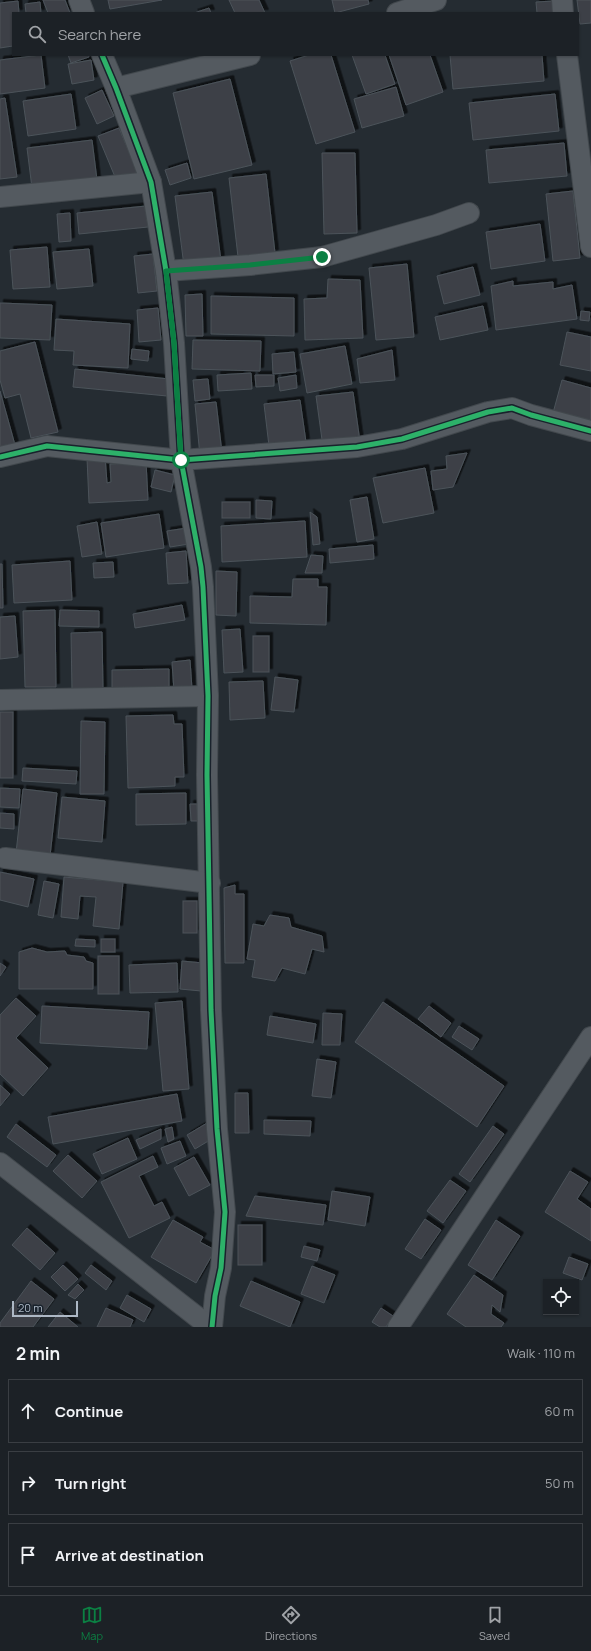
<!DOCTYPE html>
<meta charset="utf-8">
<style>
:root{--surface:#1c2126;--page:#25292e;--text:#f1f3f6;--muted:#a0a3a7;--line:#3a3e43;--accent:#0b8043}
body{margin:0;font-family:Manrope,sans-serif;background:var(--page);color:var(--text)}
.controls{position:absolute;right:12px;bottom:12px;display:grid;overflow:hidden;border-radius:0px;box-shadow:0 1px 3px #0004}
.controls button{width:36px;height:36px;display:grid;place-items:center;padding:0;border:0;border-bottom:1px solid var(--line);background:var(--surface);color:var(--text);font:20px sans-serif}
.scale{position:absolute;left:12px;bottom:10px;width:66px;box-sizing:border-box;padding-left:4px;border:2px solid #adb8c5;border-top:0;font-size:11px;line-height:14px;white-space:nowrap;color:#adb8c5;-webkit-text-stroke:3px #19222c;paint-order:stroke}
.stop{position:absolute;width:12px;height:12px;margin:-9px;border:3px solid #0b8043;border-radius:50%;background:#fff}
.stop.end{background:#0b8043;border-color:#fff;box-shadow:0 1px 4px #0008}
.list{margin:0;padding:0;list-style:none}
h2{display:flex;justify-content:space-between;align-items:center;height:52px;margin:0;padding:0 16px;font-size:17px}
h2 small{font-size:13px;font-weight:400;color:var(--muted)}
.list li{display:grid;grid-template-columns:26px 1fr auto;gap:12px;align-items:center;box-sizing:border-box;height:64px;margin:0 8px 8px;padding:0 8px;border:1px solid var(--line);border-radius:0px}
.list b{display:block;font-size:15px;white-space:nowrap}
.list em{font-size:13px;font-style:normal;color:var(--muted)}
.icon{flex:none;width:22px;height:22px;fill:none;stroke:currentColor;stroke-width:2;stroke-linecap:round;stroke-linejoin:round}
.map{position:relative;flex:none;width:591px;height:1327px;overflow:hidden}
.search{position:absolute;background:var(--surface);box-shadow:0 1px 3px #0004;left:12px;right:12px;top:12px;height:44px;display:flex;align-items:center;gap:10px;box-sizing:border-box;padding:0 14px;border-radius:0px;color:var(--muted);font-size:15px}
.sheet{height:268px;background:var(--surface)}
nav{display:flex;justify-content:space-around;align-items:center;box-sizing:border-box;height:56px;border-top:1px solid var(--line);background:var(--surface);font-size:11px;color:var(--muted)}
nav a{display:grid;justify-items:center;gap:2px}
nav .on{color:var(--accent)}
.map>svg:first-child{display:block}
.building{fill:#3c4147;stroke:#4c535a;filter:url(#shadow)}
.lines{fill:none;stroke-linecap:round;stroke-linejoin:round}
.street-casing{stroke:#42484d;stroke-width:22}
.street{stroke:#545a60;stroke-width:20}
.cycleway-casing{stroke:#19222c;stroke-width:8}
.cycleway{stroke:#2db169;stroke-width:5}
.route{stroke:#0b8043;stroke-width:5}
</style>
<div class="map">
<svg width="591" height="1327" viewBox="0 0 591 1327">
<defs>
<filter id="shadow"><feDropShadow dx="3.5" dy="-3.5" stdDeviation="0" flood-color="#0009"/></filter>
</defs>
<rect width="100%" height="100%" fill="#252c32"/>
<g class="building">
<polygon points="43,0 65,0 70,13 48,13"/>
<polygon points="108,0 162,0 110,9"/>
<polygon points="229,0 259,0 265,13 235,13"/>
<polygon points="332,0 368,0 369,4 335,13"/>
<polygon points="577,0 591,0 591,23 580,24"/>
<polygon points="18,1 19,13 13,13 13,46 0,48 0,3"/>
<polygon points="554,1 555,13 537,13 536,2"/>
<polygon points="40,2 41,13 26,13 25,4"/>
<polygon points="209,8 211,13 194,13"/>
<polygon points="41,55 45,88 0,94 0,60"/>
<polygon points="68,55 88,55 89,57 71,63"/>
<polygon points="309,55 331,55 355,132 316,144 290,61"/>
<polygon points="352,55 385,55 395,84 366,94"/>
<polygon points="389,55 430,55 443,92 406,105"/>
<polygon points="450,55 542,55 544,81 453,89"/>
<polygon points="91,60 94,80 72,84 68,64"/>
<polygon points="230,79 252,165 194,179 173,93"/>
<polygon points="396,87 404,116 362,128 354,99"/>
<polygon points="102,90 114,116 97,124 85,98"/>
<polygon points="71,94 76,129 28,136 23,101"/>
<polygon points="555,94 559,131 473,140 469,103"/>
<polygon points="5,98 17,177 0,179 0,99"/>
<polygon points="119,128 139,175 118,184 98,136"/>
<polygon points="92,140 97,180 32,188 27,148"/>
<polygon points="564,143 567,176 489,183 486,150"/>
<polygon points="322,153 355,153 357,233 324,234"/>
<polygon points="187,163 191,178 170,185 165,170"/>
<polygon points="266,174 275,253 238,257 229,178"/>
<polygon points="573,191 580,258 553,261 546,194"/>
<polygon points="212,192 221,261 184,266 175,196"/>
<polygon points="146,206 148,227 79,234 77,213"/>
<polygon points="70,213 71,241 59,242 57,214"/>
<polygon points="540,224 545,261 491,269 486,232"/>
<polygon points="47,247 50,287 13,289 10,250"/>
<polygon points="89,249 93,286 57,289 53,252"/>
<polygon points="153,254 157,291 138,293 134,256"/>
<polygon points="407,264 414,337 376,340 369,268"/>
<polygon points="473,267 480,295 444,304 437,276"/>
<polygon points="328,279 360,280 363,338 305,340 304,299 327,298"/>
<polygon points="513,281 513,286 553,282 553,289 572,285 577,319 496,330 491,286"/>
<polygon points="202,294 203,336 186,336 185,295"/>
<polygon points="211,296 294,298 294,336 211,334"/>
<polygon points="0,303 52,305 50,340 0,338"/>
<polygon points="483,306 488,330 440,340 435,317"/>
<polygon points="158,308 161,340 139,342 137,310"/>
<polygon points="581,311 590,312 589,321 580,320"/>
<polygon points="56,319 130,324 128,368 73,365 74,351 54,350"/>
<polygon points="567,332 591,337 591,371 560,365"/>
<polygon points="193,340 261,341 260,371 192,369"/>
<polygon points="35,342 58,432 31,438 20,394 5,398 0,380 0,351"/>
<polygon points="345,346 352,384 307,393 300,354"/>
<polygon points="132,349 149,351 148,361 131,359"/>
<polygon points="392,350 395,380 360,383 357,359"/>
<polygon points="294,352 296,372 273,374 272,354"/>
<polygon points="75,369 169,379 167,396 73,387"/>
<polygon points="251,373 252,389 218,391 217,375"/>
<polygon points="255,375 274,375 274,386 256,387"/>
<polygon points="296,375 297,388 280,391 278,378"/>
<polygon points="208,379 210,399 195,401 193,380"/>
<polygon points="562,380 591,388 591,424 553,413"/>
<polygon points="0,391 15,445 0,449"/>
<polygon points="353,392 360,442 323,447 316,396"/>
<polygon points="300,400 306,442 269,446 264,404"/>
<polygon points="216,402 222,453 200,456 195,404"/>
<polygon points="467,453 453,487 433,490 431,471 447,469 446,456"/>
<polygon points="105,456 107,483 111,482 110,464 146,462 148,500 89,503 87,458"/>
<polygon points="425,468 434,513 383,523 373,478"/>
<polygon points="155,470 175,475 171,492 151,487"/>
<polygon points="367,497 374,539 357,542 350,500"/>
<polygon points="256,500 272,501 271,519 256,518"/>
<rect x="222" y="502" width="28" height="16"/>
<polygon points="310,512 317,517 320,544 313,545"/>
<polygon points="159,514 164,548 106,557 101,523"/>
<polygon points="305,521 307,557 222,562 221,526"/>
<polygon points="97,522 102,554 82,557 77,526"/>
<polygon points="187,528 189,544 170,547 167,531"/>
<polygon points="373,545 374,559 330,563 329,549"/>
<polygon points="186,551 188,583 168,584 166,553"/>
<polygon points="311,555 323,556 322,573 305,573"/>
<polygon points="70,561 72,600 14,603 12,565"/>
<polygon points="113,562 114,577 94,578 93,563"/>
<polygon points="0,564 2,564 3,608 0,608"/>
<polygon points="216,571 237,572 236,616 216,615"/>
<polygon points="293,579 318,579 318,587 327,587 326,625 250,623 250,596 292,597"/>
<polygon points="182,605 185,620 135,628 133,614"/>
<polygon points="55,610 56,687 25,687 23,611"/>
<polygon points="60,610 99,611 99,627 59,626"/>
<polygon points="15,616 18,657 0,659 0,617"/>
<polygon points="240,629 243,672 224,673 222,630"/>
<polygon points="102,632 103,690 72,691 71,633"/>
<rect x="253" y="636" width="16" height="36"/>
<polygon points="190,660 192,689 174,691 172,662"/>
<polygon points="169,669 169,692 112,692 112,670"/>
<polygon points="275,677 298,680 294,712 271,710"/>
<polygon points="263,681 265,718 230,720 229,682"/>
<rect x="0" y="712" width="13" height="66"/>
<polygon points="173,715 174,724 182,724 184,777 175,777 175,786 128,788 126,716"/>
<polygon points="81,721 105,722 104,794 80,794"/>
<polygon points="23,768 77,771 76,784 22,781"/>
<polygon points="0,788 20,789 19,808 0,807"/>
<polygon points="23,789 57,793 50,856 16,853"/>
<polygon points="186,793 186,824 136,825 136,794"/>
<polygon points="62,797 105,801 102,842 58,838"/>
<polygon points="190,804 197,804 198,821 191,821"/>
<polygon points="0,813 14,814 14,829 0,828"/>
<polygon points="0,872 34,879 28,907 0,900"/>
<polygon points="64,877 123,882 119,929 93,926 96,897 80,896 78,919 61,917"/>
<polygon points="44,881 59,884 53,918 38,915"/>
<polygon points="235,885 235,894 244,894 244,963 225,963 224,888"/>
<rect x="183" y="901" width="14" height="32"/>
<polygon points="270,915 289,918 291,927 322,936 324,952 312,949 305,974 282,968 275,981 252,977 255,960 247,959 253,924 264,926"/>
<polygon points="76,939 95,940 95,947 75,946"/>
<rect x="101" y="939" width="14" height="13"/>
<polygon points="32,948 47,952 65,951 67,955 84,957 86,961 93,963 93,989 19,989 19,952"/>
<rect x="98" y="956" width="21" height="38"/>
<polygon points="182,961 203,963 201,991 180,989"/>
<polygon points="0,963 6,967 0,976"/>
<polygon points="177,963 178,992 130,993 129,965"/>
<polygon points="16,998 36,1016 16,1038 48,1068 23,1096 0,1074 0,1015"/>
<polygon points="182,1001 189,1089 163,1091 155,1003"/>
<polygon points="383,1002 504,1086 477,1127 355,1042"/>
<polygon points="42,1006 149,1012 147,1049 40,1043"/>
<polygon points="429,1006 451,1023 441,1037 418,1019"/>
<polygon points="323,1013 342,1014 340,1045 322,1045"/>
<polygon points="270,1016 316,1024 313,1043 267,1035"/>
<polygon points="459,1026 479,1039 472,1050 452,1037"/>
<polygon points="317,1059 336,1062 331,1098 312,1096"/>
<polygon points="0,1085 10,1094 0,1106"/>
<polygon points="235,1093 248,1093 249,1133 235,1133"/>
<polygon points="177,1094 182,1121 53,1144 48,1117"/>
<polygon points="264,1120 311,1121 310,1136 264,1134"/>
<polygon points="207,1123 215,1137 195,1149 187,1135"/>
<polygon points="16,1124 56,1155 47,1167 7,1137"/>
<polygon points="493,1126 504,1134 470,1182 459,1174"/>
<polygon points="172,1127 174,1139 168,1142 165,1129"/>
<polygon points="161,1129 161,1139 140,1149 136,1140"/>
<polygon points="128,1138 137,1159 102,1174 93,1154"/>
<polygon points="180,1141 186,1156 167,1164 161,1148"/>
<polygon points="68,1155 97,1181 82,1198 53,1171"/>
<polygon points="153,1156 158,1167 139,1176 154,1206 162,1202 170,1218 129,1238 101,1182"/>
<polygon points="194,1157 210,1185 189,1196 174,1168"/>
<polygon points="570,1171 588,1182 577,1199 591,1209 591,1241 545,1212"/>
<polygon points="450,1180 466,1191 443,1223 427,1211"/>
<polygon points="332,1191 370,1197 365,1226 328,1220"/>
<polygon points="255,1196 326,1205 323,1225 246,1216"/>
<polygon points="425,1219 441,1230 421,1259 405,1249"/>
<polygon points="173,1220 203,1237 200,1242 215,1250 196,1283 151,1257"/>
<polygon points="496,1220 520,1236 492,1280 468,1265"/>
<rect x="238" y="1225" width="24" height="40"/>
<polygon points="27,1228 55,1253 40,1270 12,1245"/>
<polygon points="304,1246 320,1250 317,1261 301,1257"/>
<polygon points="569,1257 588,1264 582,1280 563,1273"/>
<polygon points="63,1265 78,1279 65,1291 51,1277"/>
<polygon points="91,1265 112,1281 106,1290 85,1273"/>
<polygon points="312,1266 335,1275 324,1303 301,1294"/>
<polygon points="474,1275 503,1295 500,1312 492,1305 491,1314 504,1323 501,1327 466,1327 447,1314"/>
<polygon points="31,1281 54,1299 33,1327 0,1327 0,1323"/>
<polygon points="251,1281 300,1302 290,1327 240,1306"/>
<polygon points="78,1284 84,1290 75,1299 68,1295"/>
<polygon points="127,1295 151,1309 144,1322 120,1308"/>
<polygon points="106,1308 133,1320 130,1327 97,1327"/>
<polygon points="381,1308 393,1316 386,1327 380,1327 372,1322"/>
<polygon points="60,1312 78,1327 48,1327"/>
</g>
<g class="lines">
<defs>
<g id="street">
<polyline points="79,0 84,13"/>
<polyline points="562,0 563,13"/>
<polyline points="397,13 436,0"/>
<polyline points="102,55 116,88 151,182 166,271 174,343 181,460 201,567 203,587 208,696 207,775 211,1010 217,1129 225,1212 221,1268 215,1296 212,1327"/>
<polyline points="567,55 591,247"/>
<polyline points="116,88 250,55"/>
<polyline points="0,197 151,182"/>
<polyline points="166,271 250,265 322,257 436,225 469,213"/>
<polyline points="0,457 47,446 181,460 357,447 402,439 488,412 512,408 531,415 591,431"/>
<polyline points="0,700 208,696"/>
<polyline points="5,858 210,883"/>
<polyline points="0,1163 210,1327"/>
<polyline points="398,1327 591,1037"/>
</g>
</defs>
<use href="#street" class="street-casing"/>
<use href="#street" class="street"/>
<defs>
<g id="cycleway">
<polyline points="102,55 116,88 151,182 166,271 174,343 181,460 201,567 203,587 208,696 207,775 211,1010 217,1129 225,1212 221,1268 215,1296 212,1327"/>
<polyline points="0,457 47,446 181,460 357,447 402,439 488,412 512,408 531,415 591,431"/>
</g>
</defs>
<use href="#cycleway" class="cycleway-casing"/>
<use href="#cycleway" class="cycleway"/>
</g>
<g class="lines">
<polyline class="route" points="181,460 174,343 166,271 250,265 322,257"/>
</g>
</svg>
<div class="controls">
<button><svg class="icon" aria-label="locate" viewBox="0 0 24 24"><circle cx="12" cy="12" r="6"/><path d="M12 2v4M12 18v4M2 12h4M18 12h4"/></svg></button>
</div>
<div class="scale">20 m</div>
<div class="stop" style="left:181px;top:460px"></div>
<div class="stop end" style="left:322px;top:257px"></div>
<div class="search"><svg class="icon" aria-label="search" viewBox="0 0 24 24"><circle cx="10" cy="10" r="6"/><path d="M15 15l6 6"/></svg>Search here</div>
</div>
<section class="sheet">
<h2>2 min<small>Walk · 110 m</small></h2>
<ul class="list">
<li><svg class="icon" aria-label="ahead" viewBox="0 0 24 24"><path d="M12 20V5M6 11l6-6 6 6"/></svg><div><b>Continue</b></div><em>60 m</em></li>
<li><svg class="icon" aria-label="right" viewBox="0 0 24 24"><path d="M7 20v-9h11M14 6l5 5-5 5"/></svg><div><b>Turn right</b></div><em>50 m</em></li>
<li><svg class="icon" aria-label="arrive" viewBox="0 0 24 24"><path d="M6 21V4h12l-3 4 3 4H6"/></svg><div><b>Arrive at destination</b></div></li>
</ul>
</section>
<nav>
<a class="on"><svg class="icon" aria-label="map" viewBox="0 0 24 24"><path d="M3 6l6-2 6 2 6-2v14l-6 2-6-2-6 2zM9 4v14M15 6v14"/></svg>Map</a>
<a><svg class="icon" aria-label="directions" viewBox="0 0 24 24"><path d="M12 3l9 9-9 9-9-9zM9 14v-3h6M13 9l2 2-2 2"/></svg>Directions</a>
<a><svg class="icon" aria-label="saved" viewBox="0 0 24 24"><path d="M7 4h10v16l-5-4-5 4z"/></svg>Saved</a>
</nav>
